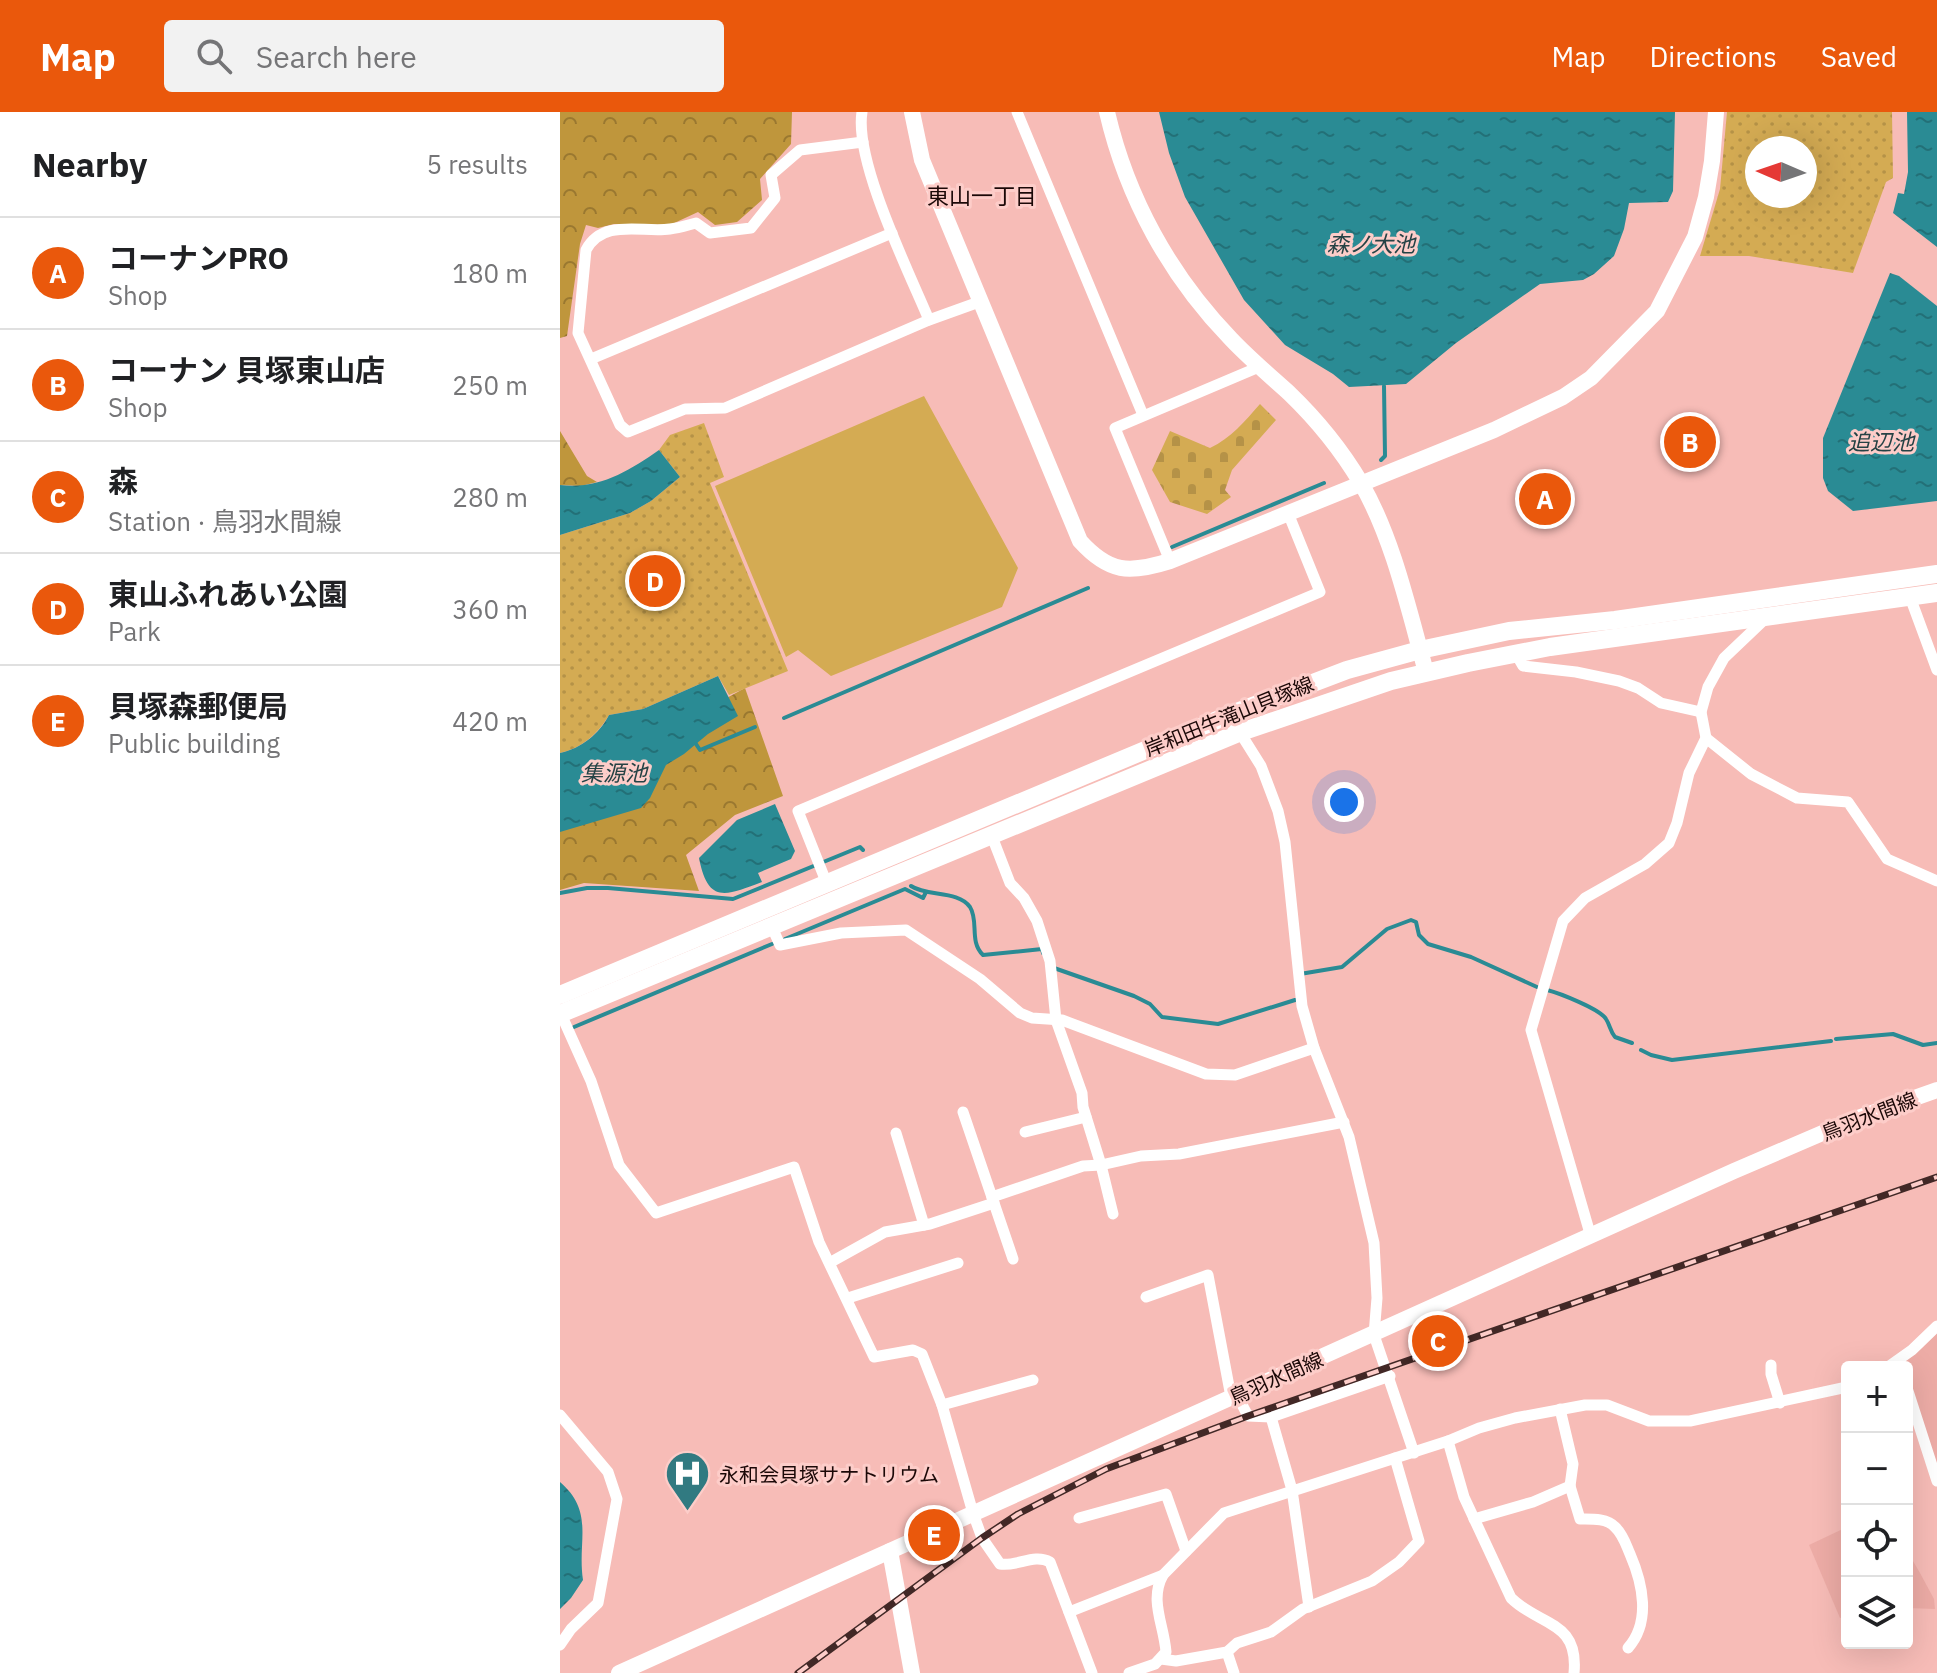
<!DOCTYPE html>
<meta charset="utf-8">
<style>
:root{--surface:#fff;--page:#f2f2f2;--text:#202124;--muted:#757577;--line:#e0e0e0;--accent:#ea580c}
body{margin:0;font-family:"IBM Plex Sans","Noto Sans JP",sans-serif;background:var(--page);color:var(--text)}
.controls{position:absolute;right:24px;bottom:24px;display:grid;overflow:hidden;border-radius:8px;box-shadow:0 8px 32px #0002}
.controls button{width:72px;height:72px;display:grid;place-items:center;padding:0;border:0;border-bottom:2px solid var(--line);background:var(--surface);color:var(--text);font:40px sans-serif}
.compass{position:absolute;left:1185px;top:24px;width:72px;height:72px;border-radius:50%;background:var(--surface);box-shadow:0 8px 32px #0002;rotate:272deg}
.you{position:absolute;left:784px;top:690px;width:28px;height:28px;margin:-20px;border:6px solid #fff;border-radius:50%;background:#1a73e8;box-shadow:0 0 0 12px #1a73e833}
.badge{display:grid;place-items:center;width:52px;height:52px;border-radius:50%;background:var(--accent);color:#fff;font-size:26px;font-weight:700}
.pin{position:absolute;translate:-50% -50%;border:4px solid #fff;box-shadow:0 2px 8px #0006}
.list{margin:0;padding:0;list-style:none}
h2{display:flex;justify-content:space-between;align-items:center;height:104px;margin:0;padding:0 32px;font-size:34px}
h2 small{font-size:26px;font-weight:400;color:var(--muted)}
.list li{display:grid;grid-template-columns:52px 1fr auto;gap:24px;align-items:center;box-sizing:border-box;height:112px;padding:0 32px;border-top:2px solid var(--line)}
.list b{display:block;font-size:30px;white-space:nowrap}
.list p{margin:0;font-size:26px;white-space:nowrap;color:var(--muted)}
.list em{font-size:26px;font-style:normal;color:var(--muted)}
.icon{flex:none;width:44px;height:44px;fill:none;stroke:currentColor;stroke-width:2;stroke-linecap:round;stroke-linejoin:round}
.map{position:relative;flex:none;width:1377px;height:1561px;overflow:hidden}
header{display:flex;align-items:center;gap:48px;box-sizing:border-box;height:112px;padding:0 40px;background:var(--accent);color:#fff}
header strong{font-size:38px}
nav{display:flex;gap:44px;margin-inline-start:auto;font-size:28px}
.search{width:560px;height:72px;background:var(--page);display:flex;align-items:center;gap:20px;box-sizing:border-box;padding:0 28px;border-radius:8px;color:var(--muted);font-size:30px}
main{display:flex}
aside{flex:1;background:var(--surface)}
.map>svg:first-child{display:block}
.built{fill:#edaca6}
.grass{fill:#d4ab53}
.forest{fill:url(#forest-crowns)}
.cemetery{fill:url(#cemetery-stones)}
.park{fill:url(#park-dots);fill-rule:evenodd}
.water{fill:url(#water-ripples)}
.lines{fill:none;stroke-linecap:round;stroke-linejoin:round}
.stream{stroke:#2a8b94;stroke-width:4}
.street{stroke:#fff;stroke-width:11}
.secondary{stroke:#fff;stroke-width:16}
.primary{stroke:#fff;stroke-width:18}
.rail-casing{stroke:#422826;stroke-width:7}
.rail{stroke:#fdcdc9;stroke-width:4;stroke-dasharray:12;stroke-linecap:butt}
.labels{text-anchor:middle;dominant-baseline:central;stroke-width:6;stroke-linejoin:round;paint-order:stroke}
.street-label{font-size:20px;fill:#1b0807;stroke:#fdcdc9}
.poi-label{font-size:20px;fill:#1b0807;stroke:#fdcdc9;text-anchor:start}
.neighbourhood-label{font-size:22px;fill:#1b0807;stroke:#fdcdc9}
.water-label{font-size:22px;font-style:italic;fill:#254245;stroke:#fdcdc9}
</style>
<header>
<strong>Map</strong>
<div class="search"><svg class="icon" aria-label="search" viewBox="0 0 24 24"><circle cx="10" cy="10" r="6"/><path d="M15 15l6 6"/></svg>Search here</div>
<nav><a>Map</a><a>Directions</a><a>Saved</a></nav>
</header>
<main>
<aside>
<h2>Nearby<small>5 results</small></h2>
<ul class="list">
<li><span class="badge">A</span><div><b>コーナンPRO</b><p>Shop</p></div><em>180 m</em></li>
<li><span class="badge">B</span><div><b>コーナン 貝塚東山店</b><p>Shop</p></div><em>250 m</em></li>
<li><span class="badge">C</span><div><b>森</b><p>Station · 鳥羽水間線</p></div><em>280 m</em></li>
<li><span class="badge">D</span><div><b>東山ふれあい公園</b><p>Park</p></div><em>360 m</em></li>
<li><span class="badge">E</span><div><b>貝塚森郵便局</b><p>Public building</p></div><em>420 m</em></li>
</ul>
</aside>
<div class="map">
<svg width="1377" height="1561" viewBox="0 0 1377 1561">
<defs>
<pattern id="forest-crowns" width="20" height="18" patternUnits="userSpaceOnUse" patternTransform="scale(2)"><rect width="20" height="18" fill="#bf963c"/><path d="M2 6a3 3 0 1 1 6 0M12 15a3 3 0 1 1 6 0" fill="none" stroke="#9a7830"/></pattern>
<pattern id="cemetery-stones" width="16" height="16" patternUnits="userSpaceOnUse" patternTransform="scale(2)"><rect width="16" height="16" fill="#d4ab53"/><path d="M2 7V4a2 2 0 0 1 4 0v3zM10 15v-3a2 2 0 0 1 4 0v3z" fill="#b59247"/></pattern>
<pattern id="park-dots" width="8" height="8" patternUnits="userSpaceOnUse" patternTransform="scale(2)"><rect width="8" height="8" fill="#d4ab53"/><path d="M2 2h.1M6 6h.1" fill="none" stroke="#b59247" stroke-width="1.8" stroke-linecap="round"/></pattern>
<pattern id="water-ripples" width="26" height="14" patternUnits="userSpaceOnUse" patternTransform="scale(2)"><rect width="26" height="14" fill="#2a8b94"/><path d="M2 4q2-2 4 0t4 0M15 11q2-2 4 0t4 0" fill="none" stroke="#237077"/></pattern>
</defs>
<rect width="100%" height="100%" fill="#f7bcb7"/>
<g class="built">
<polygon points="1377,1214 1377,1369 1347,1276 1347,1255 1340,1255 1338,1248"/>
<polygon points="1287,1415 1287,1504 1280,1506 1249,1433"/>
<polygon points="1347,1446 1353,1449 1360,1461 1374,1487 1375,1497 1347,1496"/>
</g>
<polygon class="grass" points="364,284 458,456 442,495 271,564 238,538 226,545 155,374"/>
<g class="forest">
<polygon points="0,0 232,0 231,32 200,67 202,88 177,110 155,113 138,100 110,113 54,112 38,116 26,113 20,132 7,224 0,226"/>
<polygon points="0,319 27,364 37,370 21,374 0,373"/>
<polygon points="185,576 223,684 175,703 126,743 139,779 24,771 0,778 0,677"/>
</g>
<path class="cemetery" d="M700,292l16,16 -44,50 -7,20 6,7 -24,17 -37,-12 -18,-32 18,-39 40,17c21,-10 35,-27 50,-44z"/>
<g class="park">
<path d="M1167,0h165l1,66 -7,4 -33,91 -104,-17h-49l20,-67zM1197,36h48v48h-48z"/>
<path d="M144,311l20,54 -14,6 78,188 -59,24 -11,-19 -75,33 -34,6c-11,19 -27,33 -49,38v-218l70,-22 21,-12 29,-24 -21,-27 11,-15z"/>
</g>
<g class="water">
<polygon points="599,0 1115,0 1113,79 1108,90 1069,91 1064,117 1054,144 1034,162 1023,168 980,172 896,231 846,272 789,275 773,262 725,233 684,188 625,85 609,41"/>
<polygon points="1347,0 1377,0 1377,135 1333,101 1338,81 1344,82 1348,60"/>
<polygon points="1330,161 1339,164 1377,194 1377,389 1293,399 1268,379 1263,366 1263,326"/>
<path d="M99,338l21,27 -29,24 -21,12 -70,22v-50c38,5 69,-14 99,-35z"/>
<path d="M158,564l20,40 -30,18 -24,20 -18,11 -16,33 -9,10 -81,24v-79c22,-5 39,-19 49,-38l34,-6z"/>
<path d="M215,692l20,47 -4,8 -33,14 4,9c-37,14 -54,22 -63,-24l38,-38z"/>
<path d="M0,1370c35,30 17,59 23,98l-12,18 -11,11z"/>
</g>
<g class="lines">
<g class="stream">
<polyline points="821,348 825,344 824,274"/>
<polyline points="612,435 764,371"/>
<polyline points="224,606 528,476"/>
<polyline points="136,632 140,638 195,615"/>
<path d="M351,774c16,11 47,4 59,21 9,14 -1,35 13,48l59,-6 1,4"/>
<polyline points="0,781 27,776 48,776 173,787 300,735 303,738"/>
<polyline points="225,827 345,777 363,786 366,780"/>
<polyline points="494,856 574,884 590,892 602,905 658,912 735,888"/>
<polyline points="740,862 782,855 827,817 851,808 856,810 859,823 868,832 911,845 977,875"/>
<path d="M987,878c12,3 53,19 59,29 4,6 4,12 9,18l17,6"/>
<polyline points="14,915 212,832"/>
<polyline points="1276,927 1333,922 1363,933 1377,931"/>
<polyline points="1081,938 1091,943 1112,948 1271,929"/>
</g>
<g class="street">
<path d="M302,0c-8,49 47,160 67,208"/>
<polyline points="457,0 583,303"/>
<path d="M303,30l-63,8 -29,25 4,23 -24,30 -41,5 -14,-10c-8,2 -17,5 -26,6 -28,4 -67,-11 -84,21l-8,83 42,92 8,7 57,-23 40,-1 204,-88 50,-18"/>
<polyline points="31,247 332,121"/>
<polyline points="610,449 555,316 699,255"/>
<polyline points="1350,485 1377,558"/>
<polyline points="956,542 963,554 1016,560 1059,569 1078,576 1101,591 1141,600"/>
<polyline points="669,603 701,654 718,699 725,730 742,894 754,936 789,1025 814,1131 817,1186 814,1223 854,1341"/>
<polyline points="1146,626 1191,662 1237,686 1288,690 1327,747 1377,769"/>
<polyline points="431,722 450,771 464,786 477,809 490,849 496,908 522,981 523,995 541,1053 553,1102"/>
<polyline points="267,772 238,699 760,480 728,401"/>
<polyline points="211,813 220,833 281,821 346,818 420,867 460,901 472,906 502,908 646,962 675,963 754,936"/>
<path d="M1,902l30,67 28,84 37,48 138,-46 25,75 55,115 39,-7 9,4 20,51 31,108 9,25 18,26c17,3 34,-11 50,-2l42,111"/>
<polyline points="403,1000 453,1147"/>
<polyline points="465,1020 526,1005"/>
<polyline points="336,1021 364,1113"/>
<polyline points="432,1085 523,1054 541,1053 581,1044 619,1042 784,1010"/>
<polyline points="1031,1125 971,918 1003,809 1025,786 1085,752 1109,731 1117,711 1129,661 1146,626 1141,600 1148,575 1164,546 1205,507"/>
<polyline points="271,1150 325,1120 370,1112 434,1091"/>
<polyline points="586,1185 648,1163 671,1285"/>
<polyline points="288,1186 398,1151"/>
<polyline points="1211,1253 1211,1262 1220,1291"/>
<polyline points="1328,1255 1352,1238 1377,1214"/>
<polyline points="1347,1276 1377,1369"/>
<polyline points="677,1283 688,1304 711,1305 830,1264"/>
<polyline points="382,1293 473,1268"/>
<polyline points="0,1303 48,1360 57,1387 38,1491 11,1517 0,1533"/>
<polyline points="711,1305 732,1378 749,1495"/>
<path d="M888,1329l16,56 47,101c28,28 68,22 63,75"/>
<path d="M1010,1374l10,33c11,0 27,-1 35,8 8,7 11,18 15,27 13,30 21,68 -2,94"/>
<polyline points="519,1406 606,1382 626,1439"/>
<polyline points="914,1407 973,1390 1010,1374 1013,1352 1000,1297"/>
<polyline points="509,1500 603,1463"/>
<polyline points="667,1540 674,1561"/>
<polyline points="601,1547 616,1549 667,1540 677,1531 711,1520 743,1497 812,1469 839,1450 859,1429 835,1346"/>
<path d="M569,1561l26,-9 11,-12c-2,-27 -17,-52 -3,-77l61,-62 224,-72 31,-13 36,-10 70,-13h22l42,16h41l157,-34"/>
</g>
<g class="secondary">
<path d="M352,0l10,48 158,381c29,32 49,33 90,20l324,-131 69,-33 28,-19 66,-67 38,-74 11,-40 6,-36 4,-49"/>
<path d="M547,0c20,86 63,164 124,227 18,19 38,36 58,54 26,25 53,58 72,90 32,55 48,128 65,189"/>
<polyline points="330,1439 352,1561"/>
<polyline points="59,1561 1174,1059 1295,1007 1377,978"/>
</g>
<g class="primary">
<polyline points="0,883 669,603 787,558 860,538 949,519 1055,508 1377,462"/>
<polyline points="0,902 681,620 831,569 908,551 990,535 1377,481"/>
</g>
<defs>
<polyline id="rail" points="238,1561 422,1426 458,1402 546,1357 688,1304 1377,1065"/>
</defs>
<use href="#rail" class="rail-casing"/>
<use href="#rail" class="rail"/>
</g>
<defs>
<symbol id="hospital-pin" viewBox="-11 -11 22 30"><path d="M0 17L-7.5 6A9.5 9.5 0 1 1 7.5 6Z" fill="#317a81" stroke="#fdcdc9"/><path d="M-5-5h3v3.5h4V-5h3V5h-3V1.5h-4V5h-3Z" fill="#fff"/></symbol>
</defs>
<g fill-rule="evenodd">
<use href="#hospital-pin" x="102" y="1336" width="51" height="69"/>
</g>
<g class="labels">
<g class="street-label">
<text transform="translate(669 604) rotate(-22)">岸和田牛滝山貝塚線</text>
<text transform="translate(1309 1004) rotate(-21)">鳥羽水間線</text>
<text transform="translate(716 1266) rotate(-24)">鳥羽水間線</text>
</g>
<g class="poi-label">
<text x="159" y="1362">永和会貝塚サナトリウム</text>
</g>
<g class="neighbourhood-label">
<text x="422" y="83">東山一丁目</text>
</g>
<g class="water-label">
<text x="811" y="131">森ノ大池</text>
<text x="1321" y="329">追辺池</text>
<text x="54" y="660">集源池</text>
</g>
</g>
</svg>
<div class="controls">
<button>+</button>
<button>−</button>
<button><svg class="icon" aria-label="locate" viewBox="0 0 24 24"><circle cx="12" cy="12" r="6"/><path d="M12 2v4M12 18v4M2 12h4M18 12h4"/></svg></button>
<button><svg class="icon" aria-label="layers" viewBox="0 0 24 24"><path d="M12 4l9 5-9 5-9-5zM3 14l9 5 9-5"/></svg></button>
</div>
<svg class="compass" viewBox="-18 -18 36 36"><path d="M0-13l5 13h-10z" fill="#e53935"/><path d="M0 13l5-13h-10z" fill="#757577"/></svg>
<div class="you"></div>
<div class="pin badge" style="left:985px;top:387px">A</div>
<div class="pin badge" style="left:1130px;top:330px">B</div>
<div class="pin badge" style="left:878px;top:1229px">C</div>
<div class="pin badge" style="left:95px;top:469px">D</div>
<div class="pin badge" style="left:374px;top:1423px">E</div>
</div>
</main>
